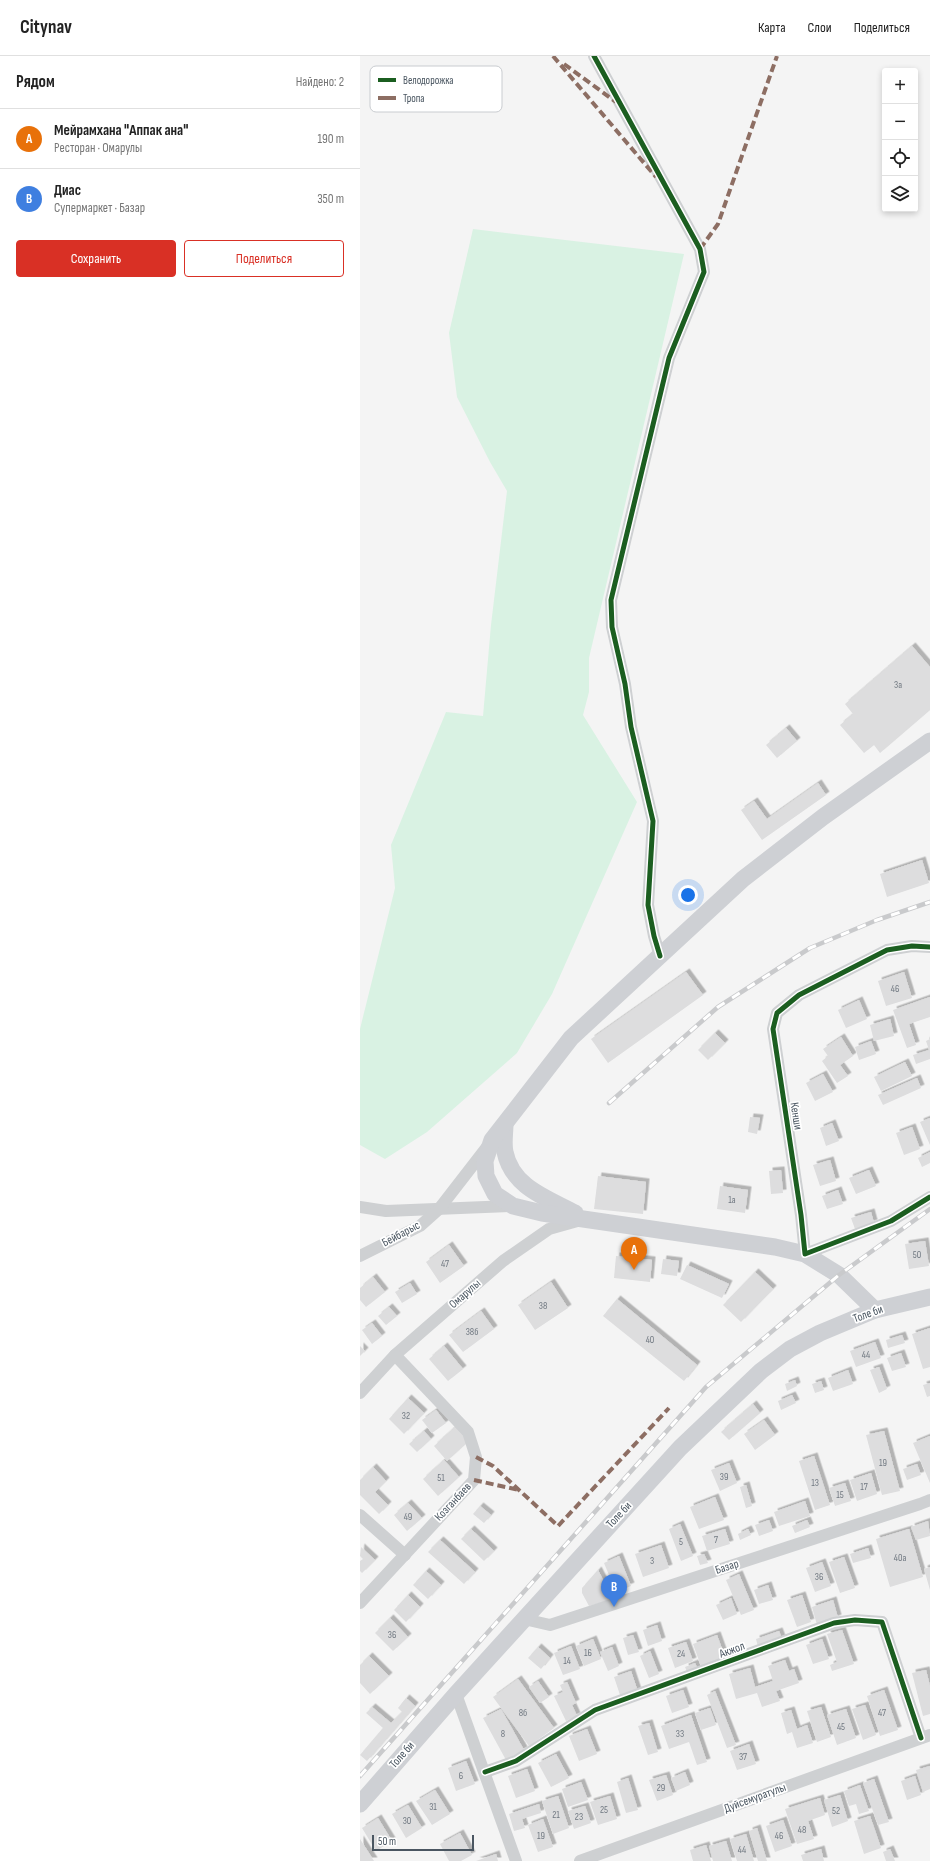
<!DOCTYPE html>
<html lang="ru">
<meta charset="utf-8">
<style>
:root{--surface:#fff;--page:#f2f2f2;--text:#222;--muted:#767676;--line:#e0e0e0;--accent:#d93025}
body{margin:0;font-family:"Sofia Sans Condensed",sans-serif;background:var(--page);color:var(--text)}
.controls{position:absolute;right:12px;top:12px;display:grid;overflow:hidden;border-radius:4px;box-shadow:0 2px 6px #0003}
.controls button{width:36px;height:36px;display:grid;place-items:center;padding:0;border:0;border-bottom:1px solid var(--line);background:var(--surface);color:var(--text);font:20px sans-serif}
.scale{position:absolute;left:12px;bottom:10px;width:102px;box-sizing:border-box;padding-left:4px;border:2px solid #4a5661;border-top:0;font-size:11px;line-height:14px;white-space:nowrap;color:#4a5661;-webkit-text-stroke:3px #fff;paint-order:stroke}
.you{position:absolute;left:328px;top:839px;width:14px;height:14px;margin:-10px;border:3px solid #fff;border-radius:50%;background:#1a73e8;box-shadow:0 0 0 6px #1a73e833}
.badge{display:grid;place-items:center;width:26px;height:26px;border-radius:50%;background:var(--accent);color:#fff;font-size:13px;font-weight:700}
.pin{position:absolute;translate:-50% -33px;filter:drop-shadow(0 1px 2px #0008)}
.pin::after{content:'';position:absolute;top:21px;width:14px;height:12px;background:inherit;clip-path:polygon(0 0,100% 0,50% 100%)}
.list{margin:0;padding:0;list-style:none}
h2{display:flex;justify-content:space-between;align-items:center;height:52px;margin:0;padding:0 16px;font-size:17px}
h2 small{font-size:13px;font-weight:400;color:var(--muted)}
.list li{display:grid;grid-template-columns:26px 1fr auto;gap:12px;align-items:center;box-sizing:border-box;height:60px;padding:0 16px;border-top:1px solid var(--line)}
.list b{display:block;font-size:15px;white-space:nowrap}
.list p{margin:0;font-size:13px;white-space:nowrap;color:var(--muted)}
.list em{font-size:13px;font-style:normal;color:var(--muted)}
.actions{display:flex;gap:8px;padding:12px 16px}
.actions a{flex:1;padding:9px 0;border:1px solid var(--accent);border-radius:4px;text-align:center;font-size:14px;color:var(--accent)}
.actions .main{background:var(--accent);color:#fff}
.icon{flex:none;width:22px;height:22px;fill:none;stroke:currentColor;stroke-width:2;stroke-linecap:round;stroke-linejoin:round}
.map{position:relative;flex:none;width:570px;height:1805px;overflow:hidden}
header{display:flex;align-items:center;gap:24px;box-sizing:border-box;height:56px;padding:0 20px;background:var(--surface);border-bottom:1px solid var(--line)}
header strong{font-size:19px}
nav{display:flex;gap:22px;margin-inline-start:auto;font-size:14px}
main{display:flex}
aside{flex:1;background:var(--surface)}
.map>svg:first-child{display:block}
.green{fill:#d9f2e3}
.building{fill:#ddddde;filter:url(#shadow)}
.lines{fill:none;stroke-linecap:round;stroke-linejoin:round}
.minor{stroke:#ced0d2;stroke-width:12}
.secondary{stroke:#ced0d4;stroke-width:17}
.rail-casing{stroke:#c9cacc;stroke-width:4.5}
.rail{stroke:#fff;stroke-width:3;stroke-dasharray:9;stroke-linecap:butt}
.quiet{stroke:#8d6e63;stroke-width:4;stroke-dasharray:8 4;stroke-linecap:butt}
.cycleway-casing{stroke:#fff;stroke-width:8}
.cycleway{stroke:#1b5e20;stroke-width:5}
.labels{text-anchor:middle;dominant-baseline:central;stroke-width:3.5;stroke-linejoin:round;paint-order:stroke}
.number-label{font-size:10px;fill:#707881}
.street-label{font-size:12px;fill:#4a5661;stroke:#fff}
.key{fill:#fff;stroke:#c9ccd0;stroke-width:1}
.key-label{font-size:11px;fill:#4a5661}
</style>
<header>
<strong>Citynav</strong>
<nav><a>Карта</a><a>Слои</a><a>Поделиться</a></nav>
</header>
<main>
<aside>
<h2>Рядом<small>Найдено: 2</small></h2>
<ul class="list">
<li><span class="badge" style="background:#e8710a">A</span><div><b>Мейрамхана &quot;Аппак ана&quot;</b><p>Ресторан · Омарулы</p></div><em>190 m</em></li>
<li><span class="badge" style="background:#3f7fe0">B</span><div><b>Диас</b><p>Супермаркет · Базар</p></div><em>350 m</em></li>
</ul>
<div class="actions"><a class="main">Сохранить</a><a>Поделиться</a></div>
</aside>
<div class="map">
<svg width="570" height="1805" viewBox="0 0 570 1805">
<defs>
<filter id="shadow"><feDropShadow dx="3.5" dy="-3.5" stdDeviation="0" flood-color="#0004"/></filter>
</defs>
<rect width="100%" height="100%" fill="#f4f4f4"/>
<polygon class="green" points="113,173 324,198 229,602 229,636 223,659 277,746 192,938 157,997 67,1076 25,1103 0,1089 0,973 35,832 31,789 86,656 123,660 131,569 147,435 130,406 97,341 89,277"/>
<g class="building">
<polygon points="552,590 570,611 570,654 520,697 514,689 504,697 480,669 493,658 485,648"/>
<polygon points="426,672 437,685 417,702 406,689"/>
<polygon points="458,727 466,739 402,784 381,754 394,745 407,763"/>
<polygon points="562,804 569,827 527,841 520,818"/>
<polygon points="326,916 343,939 248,1007 231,983"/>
<polygon points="544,916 552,942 526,950 518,925"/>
<polygon points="570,941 570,961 549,968 556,989 547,992 533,954"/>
<polygon points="499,944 507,963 486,972 478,954"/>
<polygon points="530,963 534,980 514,985 510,969"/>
<polygon points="355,977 365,987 348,1004 338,994"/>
<polygon points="481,981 493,1000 480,1009 488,1020 477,1027 462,1005 468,1000 463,993"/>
<polygon points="570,983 570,1003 556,1008 553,999 569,994 566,985"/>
<polygon points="511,985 516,998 499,1004 495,991"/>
<polygon points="545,1006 552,1020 521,1035 514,1021"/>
<polygon points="463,1018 473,1036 455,1045 446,1027"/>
<polygon points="557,1022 561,1032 523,1049 518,1039"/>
<polygon points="390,1061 400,1062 397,1078 388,1076"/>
<polygon points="570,1062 570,1089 560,1066"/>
<polygon points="472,1067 479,1085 466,1090 460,1072"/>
<polygon points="552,1071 560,1093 544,1099 536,1077"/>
<polygon points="570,1096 570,1107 562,1111 558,1102"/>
<polygon points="470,1104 476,1125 460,1130 453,1109"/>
<polygon points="421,1114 423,1137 411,1138 409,1115"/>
<polygon points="509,1114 516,1130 496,1138 489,1122"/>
<polygon points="238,1120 286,1126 283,1158 234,1153"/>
<polygon points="360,1130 388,1134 385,1157 357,1153"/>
<polygon points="478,1134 483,1148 467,1153 462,1140"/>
<polygon points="511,1156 514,1167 495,1173 491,1162"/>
<polygon points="565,1185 569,1210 549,1213 545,1188"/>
<polygon points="89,1189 104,1210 80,1227 66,1206"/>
<polygon points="256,1200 292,1204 290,1226 254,1222"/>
<polygon points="303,1203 319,1205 317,1220 301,1218"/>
<polygon points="327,1209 369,1228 362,1242 320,1223"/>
<polygon points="395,1216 413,1233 381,1266 363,1249"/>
<polygon points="13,1221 25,1236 6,1251 0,1244 0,1232"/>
<polygon points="191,1226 208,1252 175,1274 158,1249"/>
<polygon points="50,1227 57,1238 42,1247 35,1236"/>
<polygon points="257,1243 337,1309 324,1325 243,1260"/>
<polygon points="29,1251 37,1260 26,1269 18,1260"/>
<polygon points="121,1255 134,1273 103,1296 89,1279"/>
<polygon points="12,1267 22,1280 12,1288 2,1274"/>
<polygon points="570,1272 570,1311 563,1313 552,1278"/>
<polygon points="542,1279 545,1287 528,1292 526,1284"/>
<polygon points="515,1286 521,1302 496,1311 490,1295"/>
<polygon points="0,1290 5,1295 0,1300"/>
<polygon points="84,1290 103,1313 88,1325 69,1303"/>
<polygon points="541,1297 546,1311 532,1315 527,1302"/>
<polygon points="519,1311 527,1333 519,1337 510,1314"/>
<polygon points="488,1314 493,1328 473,1335 468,1322"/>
<polygon points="435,1324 437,1330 427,1335 425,1328"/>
<polygon points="461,1325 464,1334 455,1337 452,1328"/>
<polygon points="570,1327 570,1340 567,1341 563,1329"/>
<polygon points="432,1339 436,1347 421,1354 418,1345"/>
<polygon points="48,1342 64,1357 44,1378 29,1363"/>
<polygon points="393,1348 400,1357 369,1384 361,1376"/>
<polygon points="76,1354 86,1367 72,1377 62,1364"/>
<polygon points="404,1364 415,1379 395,1394 384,1378"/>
<polygon points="95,1371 109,1385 87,1405 74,1390"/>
<polygon points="64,1375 71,1383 57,1396 49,1388"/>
<polygon points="524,1375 540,1435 522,1439 506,1379"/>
<polygon points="570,1380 570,1427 553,1387"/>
<polygon points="454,1400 470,1449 455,1454 439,1405"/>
<polygon points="84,1404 99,1421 78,1440 63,1423"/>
<polygon points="369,1407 377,1427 360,1435 351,1414"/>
<polygon points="557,1408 561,1419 547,1424 543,1413"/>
<polygon points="13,1411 26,1425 15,1436 28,1449 19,1458 0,1439 0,1424"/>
<polygon points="511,1417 517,1438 497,1445 490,1424"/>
<polygon points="485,1427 491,1445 475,1450 469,1432"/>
<polygon points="386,1429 392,1450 386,1452 380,1431"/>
<polygon points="355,1441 364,1464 339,1473 330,1451"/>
<polygon points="445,1445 450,1460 419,1470 414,1456"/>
<polygon points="48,1447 62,1462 47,1475 34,1459"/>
<polygon points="120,1450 131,1459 124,1467 113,1458"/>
<polygon points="409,1464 413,1475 399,1480 395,1469"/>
<polygon points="447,1464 450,1471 435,1477 432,1470"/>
<polygon points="568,1465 570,1480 556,1484 551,1471"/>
<polygon points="320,1468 333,1500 321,1505 309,1473"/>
<polygon points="111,1473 134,1495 124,1505 101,1483"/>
<polygon points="365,1473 370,1488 347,1495 342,1480"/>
<polygon points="388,1473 391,1479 380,1484 378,1478"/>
<polygon points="549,1473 563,1521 530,1531 516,1483"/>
<polygon points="80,1484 115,1516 104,1528 68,1496"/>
<polygon points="301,1489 309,1512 283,1521 275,1498"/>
<polygon points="1,1491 15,1504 2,1517 0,1515 0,1505 3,1503 0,1500"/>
<polygon points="508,1492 511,1502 493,1507 490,1498"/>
<polygon points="344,1498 348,1507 340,1509 337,1500"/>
<polygon points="259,1500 271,1530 256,1536 244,1507"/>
<polygon points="484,1501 495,1532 480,1537 469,1506"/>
<polygon points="462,1506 471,1530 455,1536 446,1512"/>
<polygon points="570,1511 570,1534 564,1513"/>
<polygon points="238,1514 253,1543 229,1550 222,1537 222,1532"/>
<polygon points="66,1515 81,1529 68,1543 53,1529"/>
<polygon points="379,1518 394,1554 381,1559 366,1524"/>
<polygon points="408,1529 413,1544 399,1548 394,1534"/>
<polygon points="48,1539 60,1551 46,1566 34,1554"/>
<polygon points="442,1539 451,1566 437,1571 427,1544"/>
<polygon points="371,1542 377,1558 363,1564 356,1549"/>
<polygon points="473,1544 478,1562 457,1569 452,1551"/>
<polygon points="30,1562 48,1581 33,1595 15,1577"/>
<polygon points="297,1569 302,1585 288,1590 283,1574"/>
<polygon points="482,1574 494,1608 472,1615 470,1609 477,1606 467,1578"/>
<polygon points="419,1575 422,1583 398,1591 396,1583"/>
<polygon points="273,1579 279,1596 268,1599 263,1582"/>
<polygon points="357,1579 366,1604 342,1613 333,1588"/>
<polygon points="233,1583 241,1603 224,1610 216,1590"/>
<polygon points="462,1583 469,1603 453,1608 446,1589"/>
<polygon points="326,1586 333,1605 315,1612 308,1592"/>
<polygon points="211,1590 220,1613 203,1619 194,1597"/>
<polygon points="178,1591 190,1602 181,1613 168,1602"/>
<polygon points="252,1591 259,1610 248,1615 240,1596"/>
<polygon points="290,1595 299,1618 289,1622 280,1600"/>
<polygon points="9,1600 29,1620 10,1638 0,1627 0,1609"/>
<polygon points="425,1604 429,1615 434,1613 439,1627 416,1635 420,1645 402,1651 397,1637 376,1643 369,1618 390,1612 395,1631 413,1625 408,1610"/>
<polygon points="335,1607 338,1614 328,1618 325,1611"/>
<polygon points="566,1614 570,1630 570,1658 563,1660 552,1617"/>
<polygon points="271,1615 278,1636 261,1642 254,1621"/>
<polygon points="158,1623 194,1672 169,1690 133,1641"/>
<polygon points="178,1625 189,1641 180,1647 169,1631"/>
<polygon points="207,1626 216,1647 212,1649 217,1660 206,1665 194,1640 203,1636 200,1629"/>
<polygon points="323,1634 329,1651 312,1657 306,1640"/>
<polygon points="524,1634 538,1674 520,1680 507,1640"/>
<polygon points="355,1635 376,1689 367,1692 347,1639"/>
<polygon points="46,1642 55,1650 7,1705 0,1699 23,1672 6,1657 12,1651 31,1667 42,1656 38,1652"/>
<polygon points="505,1649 516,1679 503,1684 492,1653"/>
<polygon points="461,1651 471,1681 457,1686 447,1655"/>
<polygon points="350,1652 356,1669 341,1674 335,1657"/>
<polygon points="141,1653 164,1694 146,1704 123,1662"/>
<polygon points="486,1653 496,1682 477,1689 467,1659"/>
<polygon points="431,1654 437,1673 447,1669 453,1687 437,1692 432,1676 427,1678 421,1657"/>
<polygon points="331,1659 347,1706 337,1709 329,1686 309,1693 301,1670"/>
<polygon points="289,1667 298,1696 288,1699 278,1670"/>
<polygon points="227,1673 237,1698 219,1705 209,1680"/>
<polygon points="389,1688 396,1708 377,1714 370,1695"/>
<polygon points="196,1698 209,1722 191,1731 178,1707"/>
<polygon points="106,1705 115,1728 96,1735 88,1712"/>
<polygon points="570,1710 570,1733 563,1736 556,1714"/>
<polygon points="167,1713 175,1735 156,1742 148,1720"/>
<polygon points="325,1716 330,1729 316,1735 311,1722"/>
<polygon points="306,1719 313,1739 297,1745 289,1724"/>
<polygon points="555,1720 561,1739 547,1744 541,1725"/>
<polygon points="268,1722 278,1754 266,1757 257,1726"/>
<polygon points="514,1723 529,1766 518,1769 503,1727"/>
<polygon points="221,1726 228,1744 208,1751 202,1733"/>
<polygon points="500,1729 509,1755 499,1758 496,1748 489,1750 484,1735"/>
<polygon points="75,1734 90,1758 72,1769 56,1745"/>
<polygon points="480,1739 488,1765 472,1771 464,1744"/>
<polygon points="198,1740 209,1772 193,1778 182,1745"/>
<polygon points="250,1740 257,1763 238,1769 230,1746"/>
<polygon points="460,1742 465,1759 448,1765 454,1783 437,1788 425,1753"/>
<polygon points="179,1748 181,1757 162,1763 165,1772 154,1775 149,1758"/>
<polygon points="48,1749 62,1772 46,1782 32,1758"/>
<polygon points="225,1750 231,1767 214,1773 208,1755"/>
<polygon points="510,1760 521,1792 504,1798 494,1765"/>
<polygon points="18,1762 32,1785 16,1795 2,1772"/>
<polygon points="183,1763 193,1791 178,1796 168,1769"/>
<polygon points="423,1764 432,1790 415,1796 406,1770"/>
<polygon points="397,1772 407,1805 398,1805 389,1775"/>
<polygon points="100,1777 112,1799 101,1805 89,1805 80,1788"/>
<polygon points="386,1778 394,1805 377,1805 370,1783"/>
<polygon points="0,1783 14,1805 0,1805"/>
<polygon points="366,1785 372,1805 353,1805 349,1790"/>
<polygon points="346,1789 351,1805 333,1805 330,1794"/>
<polygon points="461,1793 464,1805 443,1805 441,1799"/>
<polygon points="530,1793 535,1805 526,1805 523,1796"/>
<polygon points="136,1798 138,1805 116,1805"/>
</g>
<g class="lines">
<g class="minor">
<polyline points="234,0 340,193 344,216 309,302 251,544 252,571 265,628 271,671 293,765 288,849 294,880 300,900"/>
<polyline points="570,891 552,890 527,894 439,939 417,957 413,973 441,1159 445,1198 531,1165 570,1141"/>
<polyline points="0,1151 26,1155 153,1150"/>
<polyline points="0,1200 60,1170 79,1153 127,1091"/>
<polyline points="0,1337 35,1299 143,1205 189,1173 221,1164"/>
<polyline points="0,1459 45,1499"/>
<polyline points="0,1547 114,1424 116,1401 108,1376 35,1299"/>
<polyline points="164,1563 190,1569 560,1448 570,1444"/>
<polyline points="96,1638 156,1805"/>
<polyline points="125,1716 156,1705 235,1654 474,1567 495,1564 522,1566 561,1682"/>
<polyline points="220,1805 570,1679"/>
</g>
<g class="secondary">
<path d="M145,1068c0,9 -2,19 0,28 7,35 42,46 70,61"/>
<polyline points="515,1254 479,1219 445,1198 415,1191 182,1157 153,1150 135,1138 126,1120 125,1105 132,1084 211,982 383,823 463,761 570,685"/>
<polyline points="0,1748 96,1638 320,1392 401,1315 430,1293 460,1277 515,1254 570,1241"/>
</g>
<defs>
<g id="rail">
<polyline points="249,1047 358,951 450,892 517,864 570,846"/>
<polyline points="0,1720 346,1331 479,1219 570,1153"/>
</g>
</defs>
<use href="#rail" class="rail-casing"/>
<use href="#rail" class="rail"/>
<g class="quiet">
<polyline points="193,0 296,121"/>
<polyline points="204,8 256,46"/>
<polyline points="340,193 358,168 417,0"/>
<polyline points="116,1401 133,1410 198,1470 309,1352"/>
<polyline points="114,1424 159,1434"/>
</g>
<defs>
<g id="cycleway">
<polyline points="234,0 340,193 344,216 309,302 251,544 252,571 265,628 271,671 293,765 288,849 294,880 300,900"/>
<polyline points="570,891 552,890 527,894 439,939 417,957 413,973 441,1159 445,1198 531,1165 570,1141"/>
<polyline points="125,1716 156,1705 235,1654 474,1567 495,1564 522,1566 561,1682"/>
</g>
</defs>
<use href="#cycleway" class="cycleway-casing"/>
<use href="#cycleway" class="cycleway"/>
</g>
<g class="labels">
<g class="number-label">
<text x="538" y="629">3а</text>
<text x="535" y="933">46</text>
<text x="372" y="1144">1а</text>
<text x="557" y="1199">50</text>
<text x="85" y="1208">47</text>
<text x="183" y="1250">38</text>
<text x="112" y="1276">38б</text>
<text x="290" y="1284">40</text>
<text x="506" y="1299">44</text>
<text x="46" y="1360">32</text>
<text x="523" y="1407">19</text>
<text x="364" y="1421">39</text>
<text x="81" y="1422">51</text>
<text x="455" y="1427">13</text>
<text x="504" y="1431">17</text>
<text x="480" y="1439">15</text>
<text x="48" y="1461">49</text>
<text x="356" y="1484">7</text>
<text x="321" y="1486">5</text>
<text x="540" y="1502">40а</text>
<text x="292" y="1505">3</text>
<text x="459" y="1521">36</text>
<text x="32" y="1579">36</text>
<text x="228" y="1597">16</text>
<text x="321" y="1598">24</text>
<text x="207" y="1605">14</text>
<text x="163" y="1657">8б</text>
<text x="522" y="1657">47</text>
<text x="481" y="1671">45</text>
<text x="143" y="1678">8</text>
<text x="320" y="1678">33</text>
<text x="383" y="1701">37</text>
<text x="101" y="1720">6</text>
<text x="301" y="1732">29</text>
<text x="73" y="1751">31</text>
<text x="244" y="1754">25</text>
<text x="476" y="1755">52</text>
<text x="196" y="1759">21</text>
<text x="219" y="1761">23</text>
<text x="47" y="1765">30</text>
<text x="442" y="1774">48</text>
<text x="181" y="1780">19</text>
<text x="419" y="1780">46</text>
<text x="382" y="1794">44</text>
</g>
<g class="street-label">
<text transform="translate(436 1060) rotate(81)">Кенши</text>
<text transform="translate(41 1178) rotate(-28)">Бейбарыс</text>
<text transform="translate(105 1238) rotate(-41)">Омарулы</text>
<text transform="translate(508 1258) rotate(-20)">Толе би</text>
<text transform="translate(93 1446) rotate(-47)">Козганбаев</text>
<text transform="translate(259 1459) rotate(-47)">Толе би</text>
<text transform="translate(367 1511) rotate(-18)">Базар</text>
<text transform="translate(372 1594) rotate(-20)">Акжол</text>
<text transform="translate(42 1699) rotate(-49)">Толе би</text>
<text transform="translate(395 1742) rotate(-20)">Дуйсемуратулы</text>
</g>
</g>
<rect x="10" y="10" width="132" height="46" rx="6" class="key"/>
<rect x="18" y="22" width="18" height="4" fill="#1b5e20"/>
<rect x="18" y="40" width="18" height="4" fill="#8d6e63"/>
<g class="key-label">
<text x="43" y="28">Велодорожка</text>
<text x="43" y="46">Тропа</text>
</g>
</svg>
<div class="controls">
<button>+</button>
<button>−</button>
<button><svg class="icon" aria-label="locate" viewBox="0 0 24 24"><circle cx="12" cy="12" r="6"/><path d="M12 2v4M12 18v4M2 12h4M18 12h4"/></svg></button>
<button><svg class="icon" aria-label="layers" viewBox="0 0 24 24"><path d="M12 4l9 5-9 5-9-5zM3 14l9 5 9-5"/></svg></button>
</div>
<div class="scale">50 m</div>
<div class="you"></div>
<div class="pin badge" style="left:274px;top:1214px;background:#e8710a">A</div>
<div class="pin badge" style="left:254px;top:1551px;background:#3f7fe0">B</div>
</div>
</main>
